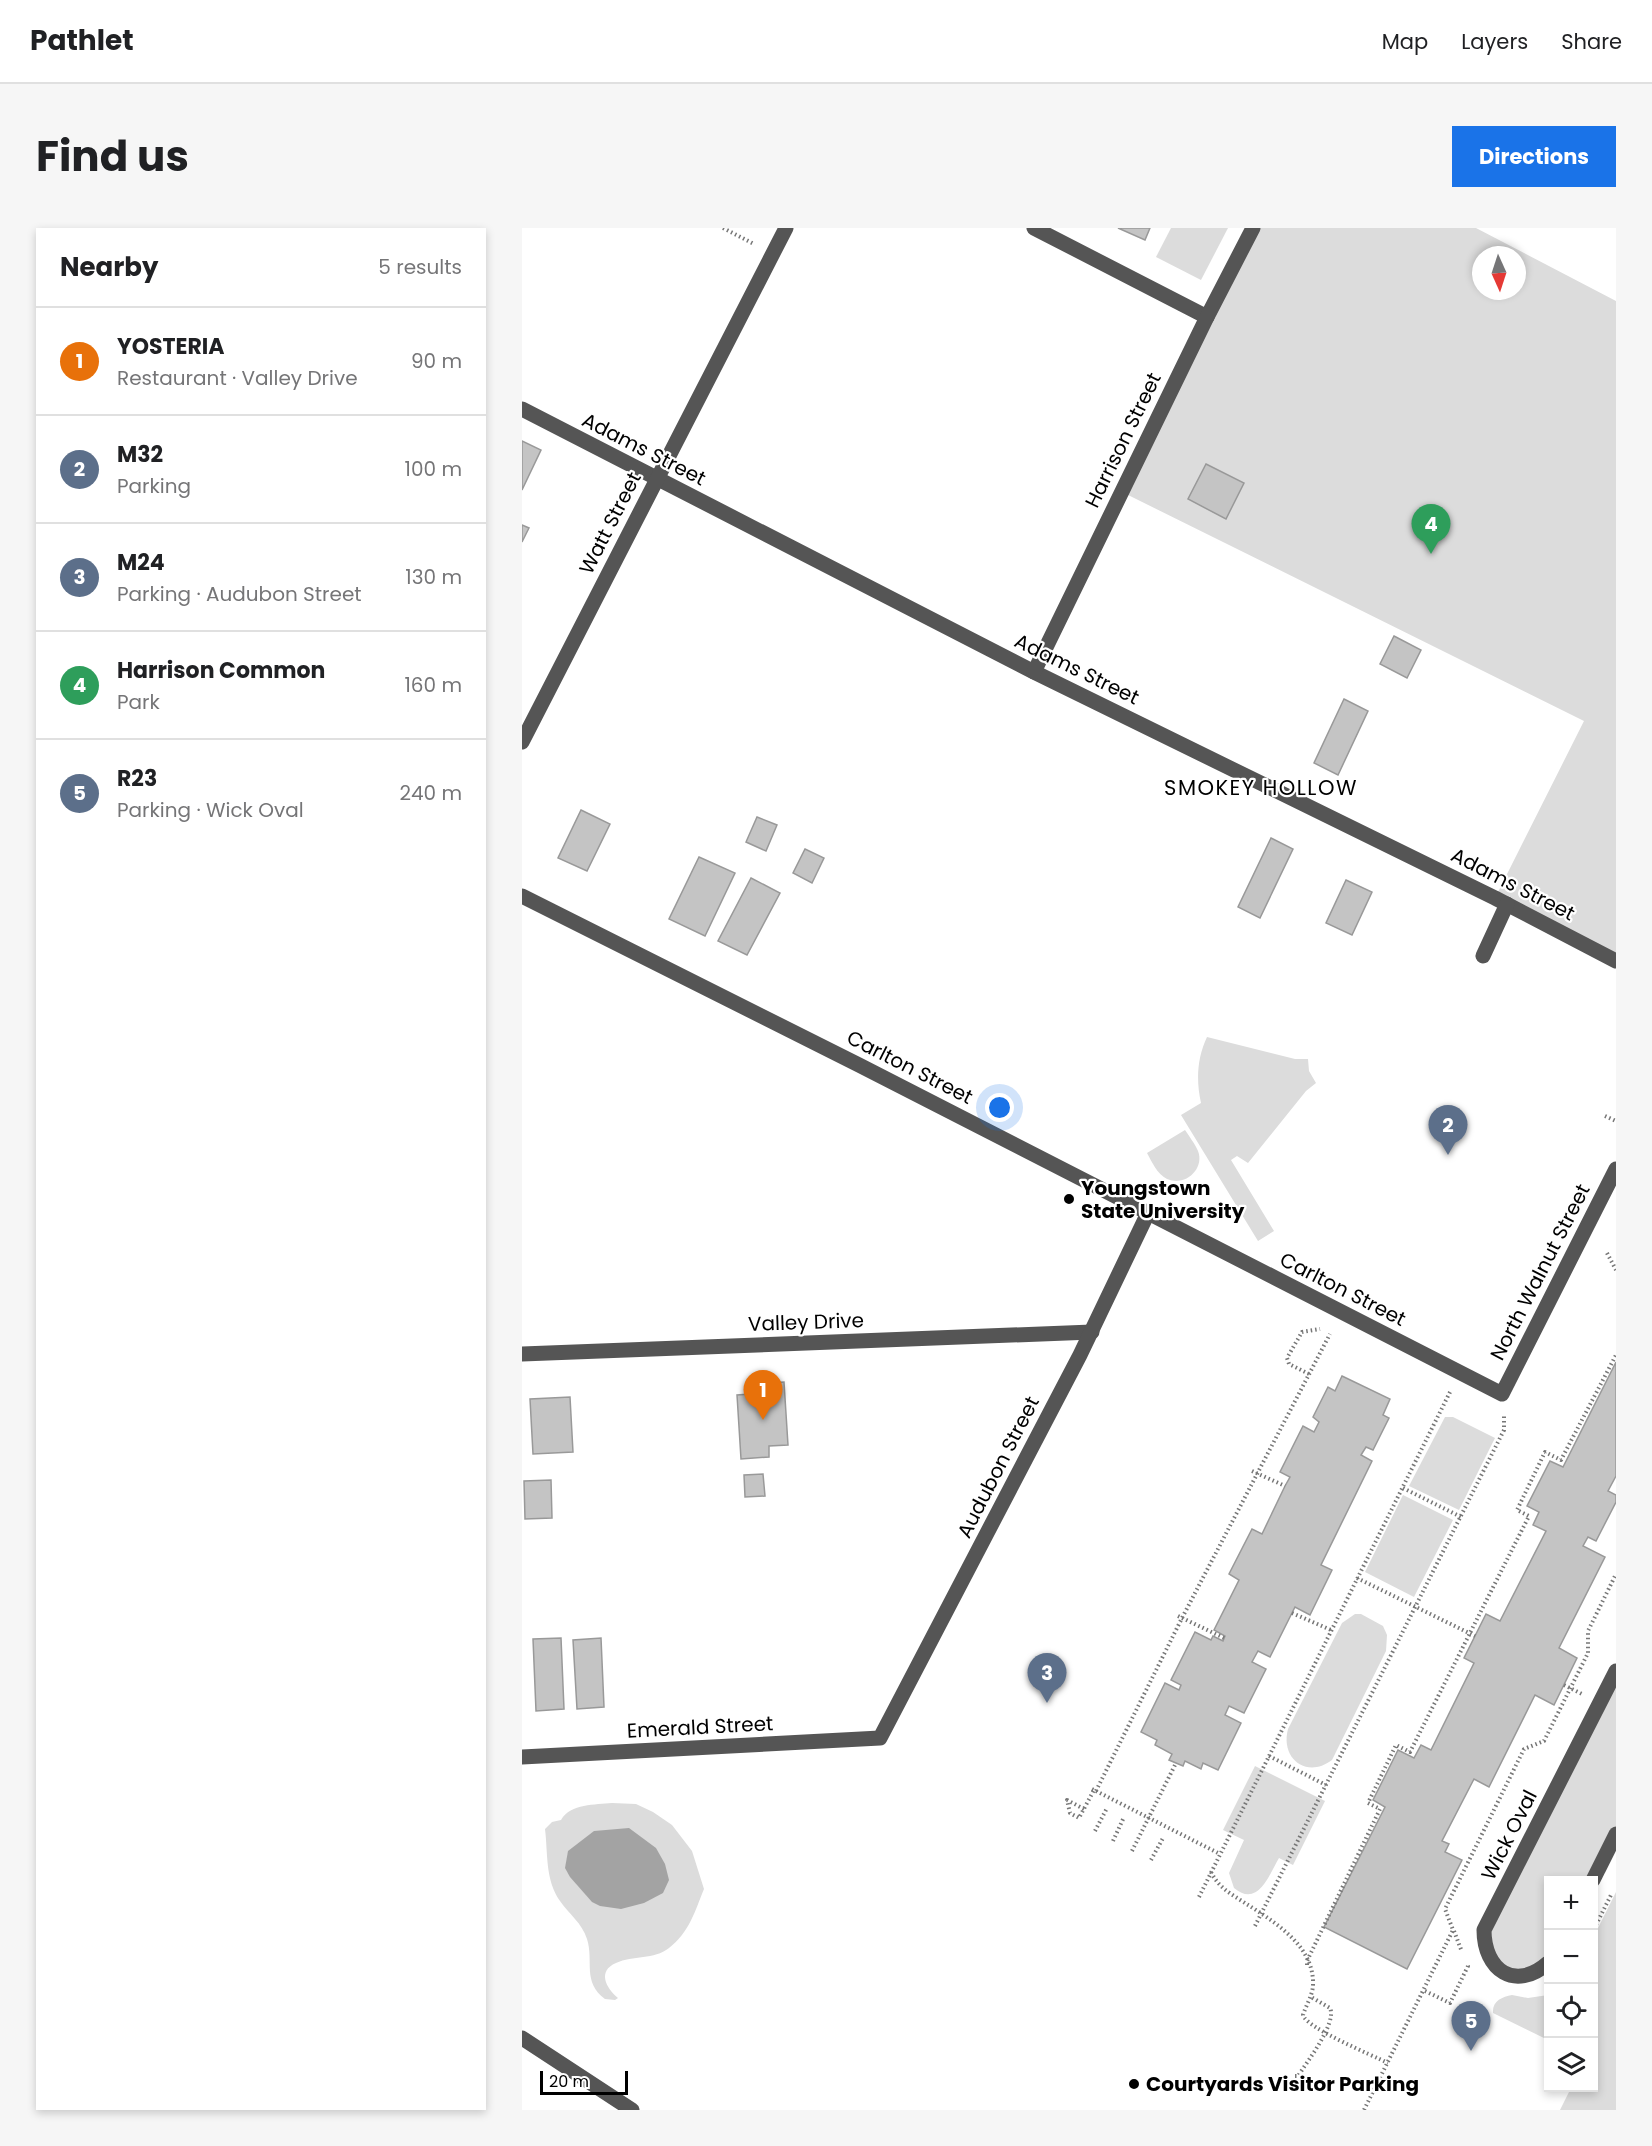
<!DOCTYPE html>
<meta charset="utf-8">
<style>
:root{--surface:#fff;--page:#f6f6f6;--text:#202124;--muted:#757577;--line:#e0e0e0;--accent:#1a73e8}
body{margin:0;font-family:Poppins,sans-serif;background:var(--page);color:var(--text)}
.controls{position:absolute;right:18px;bottom:18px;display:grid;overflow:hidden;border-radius:0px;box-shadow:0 3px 9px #0003}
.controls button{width:54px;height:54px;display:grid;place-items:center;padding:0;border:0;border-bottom:2px solid var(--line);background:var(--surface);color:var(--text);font:30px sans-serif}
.compass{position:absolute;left:950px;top:18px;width:54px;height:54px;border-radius:50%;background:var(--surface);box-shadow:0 3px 9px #0003;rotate:177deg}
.scale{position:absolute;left:18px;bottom:15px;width:88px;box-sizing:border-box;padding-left:6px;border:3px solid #000;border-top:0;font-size:16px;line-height:21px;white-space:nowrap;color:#000;-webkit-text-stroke:4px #fff;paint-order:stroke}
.you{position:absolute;left:478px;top:880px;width:21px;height:21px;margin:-15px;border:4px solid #fff;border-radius:50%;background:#1a73e8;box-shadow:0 0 0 9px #1a73e833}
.badge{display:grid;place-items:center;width:39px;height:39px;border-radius:50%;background:var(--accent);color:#fff;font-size:20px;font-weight:700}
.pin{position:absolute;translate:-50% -50px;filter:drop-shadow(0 2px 3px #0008)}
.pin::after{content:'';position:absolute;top:32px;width:21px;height:18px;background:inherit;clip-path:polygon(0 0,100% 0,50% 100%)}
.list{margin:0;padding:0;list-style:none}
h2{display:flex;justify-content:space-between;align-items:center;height:78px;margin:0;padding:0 24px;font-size:26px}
h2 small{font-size:20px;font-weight:400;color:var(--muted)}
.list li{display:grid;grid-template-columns:39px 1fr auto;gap:18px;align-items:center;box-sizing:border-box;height:108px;padding:0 24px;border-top:2px solid var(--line)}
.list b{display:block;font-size:22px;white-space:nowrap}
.list p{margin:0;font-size:20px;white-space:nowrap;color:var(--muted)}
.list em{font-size:20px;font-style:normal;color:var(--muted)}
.icon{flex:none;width:33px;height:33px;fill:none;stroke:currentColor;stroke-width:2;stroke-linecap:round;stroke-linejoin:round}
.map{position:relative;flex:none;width:1094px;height:1882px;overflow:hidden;border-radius:0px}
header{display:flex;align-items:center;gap:36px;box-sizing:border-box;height:84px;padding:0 30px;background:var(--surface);border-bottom:2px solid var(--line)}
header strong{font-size:28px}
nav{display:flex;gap:33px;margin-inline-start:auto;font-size:21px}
.intro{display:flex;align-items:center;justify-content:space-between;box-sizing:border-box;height:144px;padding:0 36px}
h1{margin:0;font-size:42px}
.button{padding:15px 27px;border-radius:0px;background:var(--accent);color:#fff;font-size:21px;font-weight:700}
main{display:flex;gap:36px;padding:0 36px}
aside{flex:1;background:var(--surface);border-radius:0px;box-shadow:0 3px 9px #0003}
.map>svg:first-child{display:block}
.green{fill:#dcdcdc;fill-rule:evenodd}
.water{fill:#a3a3a3}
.building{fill:#c4c4c4;stroke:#999;stroke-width:1.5}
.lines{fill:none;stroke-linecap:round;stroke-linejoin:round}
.path{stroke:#777;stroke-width:4;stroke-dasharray:1.5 3;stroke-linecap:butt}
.minor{stroke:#555;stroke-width:15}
.poi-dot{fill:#000;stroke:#fff;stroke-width:2}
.labels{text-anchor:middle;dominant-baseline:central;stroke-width:4.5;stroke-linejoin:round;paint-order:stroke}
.street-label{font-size:20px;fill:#000;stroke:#fff}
.poi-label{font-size:20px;font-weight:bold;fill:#000;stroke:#fff;text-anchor:start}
.neighbourhood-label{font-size:21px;letter-spacing:1.5px;fill:#000;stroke:#fff}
</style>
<header>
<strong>Pathlet</strong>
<nav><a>Map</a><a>Layers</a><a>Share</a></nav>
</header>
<div class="intro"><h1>Find us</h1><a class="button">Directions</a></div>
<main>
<aside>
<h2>Nearby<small>5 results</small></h2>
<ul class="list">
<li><span class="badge" style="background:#e8710a">1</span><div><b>YOSTERIA</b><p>Restaurant · Valley Drive</p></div><em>90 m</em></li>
<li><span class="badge" style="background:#5c6f8a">2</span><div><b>M32</b><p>Parking</p></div><em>100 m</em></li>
<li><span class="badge" style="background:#5c6f8a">3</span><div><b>M24</b><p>Parking · Audubon Street</p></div><em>130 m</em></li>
<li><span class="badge" style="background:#2e9e5b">4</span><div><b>Harrison Common</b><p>Park</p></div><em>160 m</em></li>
<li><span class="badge" style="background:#5c6f8a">5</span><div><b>R23</b><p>Parking · Wick Oval</p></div><em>240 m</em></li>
</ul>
</aside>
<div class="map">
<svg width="1094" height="1882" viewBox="0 0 1094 1882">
<rect width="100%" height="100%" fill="#fff"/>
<g class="green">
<polygon points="649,0 706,0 679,52 634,29"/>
<path d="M731,0h223l140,73v660l-121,-63 89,-177 -462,-229zM959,27h36v36h-36z"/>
<path d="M685,809l88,22h13l1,12 7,12 -10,8 -58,72 -11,-7 -6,4 43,71 -16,10 -77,-126 20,-12c-5,-22 -4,-45 6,-66z"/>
<path d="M663,902c4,6 10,14 13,21 7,18 -13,36 -31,28 -10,-5 -15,-17 -20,-26z"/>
<polygon points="923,1189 931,1189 973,1210 937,1282 887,1258"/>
<polygon points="881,1267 931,1292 892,1369 843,1344"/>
<path d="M833,1386h6l22,12 4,9 -1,16 -54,109c-25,19 -52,-1 -44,-31l54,-106z"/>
<polygon points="1094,1443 1094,1606 1071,1652 1026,1652 1026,1735 984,1746 962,1718"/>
<path d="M733,1538l70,35 -32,64 -14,-7c-10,17 -21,50 -45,30l-5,-15 15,-33 -21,-10z"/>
<path d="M90,1575l24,1 17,8 19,13 20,26 12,38c-9,22 -15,44 -35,59 -15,12 -36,7 -53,15 -19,8 -10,25 2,35l-3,2 -10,-1c-23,-17 -11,-38 -18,-60 -5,-16 -18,-25 -27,-38 -15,-21 -12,-48 -15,-72l7,-7 9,-2c10,-17 34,-15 51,-17z"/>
<polygon points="1094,1664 1094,1882 1038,1882 1049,1860 1072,1860 1072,1708"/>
<path d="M990,1767l16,3 20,-3v45l-55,-27c-1,-12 9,-16 19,-18z"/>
</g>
<polygon class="water" points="107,1600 134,1620 143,1636 147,1652 141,1665 122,1675 99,1681 78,1678 70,1674 48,1649 43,1640 46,1623 72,1603"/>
<g class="building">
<polygon points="596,0 628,0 623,12"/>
<polygon points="0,213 19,222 0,262"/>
<polygon points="684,236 722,255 704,291 666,271"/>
<polygon points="0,297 7,300 0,314"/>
<polygon points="872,408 899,422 885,450 858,436"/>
<polygon points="822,471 846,483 816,547 792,535"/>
<polygon points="59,582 88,596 65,643 36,630"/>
<polygon points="235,589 255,597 244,623 224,614"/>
<polygon points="749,610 771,621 738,690 716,679"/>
<polygon points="283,621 302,630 290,655 271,645"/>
<polygon points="177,629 213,645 183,708 147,691"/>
<polygon points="229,650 258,665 225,727 196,713"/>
<polygon points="824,652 850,664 830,707 804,695"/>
<polygon points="1094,1134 1094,1248 1086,1263 1094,1267 1094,1274 1074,1313 1066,1309 1061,1318 1083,1329 1037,1420 1055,1430 1032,1477 1013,1467 967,1559 952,1551 920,1613 927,1616 923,1624 940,1632 885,1741 802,1699 863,1579 851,1572 876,1522 892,1530 899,1517 909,1522 952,1435 942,1430 964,1386 978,1393 1024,1303 1011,1297 1017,1284 1005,1278 1028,1233 1041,1239"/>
<polygon points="820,1148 868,1171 861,1187 867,1190 851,1222 844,1219 839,1227 850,1233 799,1337 810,1342 788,1387 773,1379 748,1429 736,1423 730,1434 744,1441 722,1485 707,1478 703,1487 719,1495 696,1542 681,1535 679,1541 663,1533 661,1538 647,1532 650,1526 633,1517 635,1512 619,1504 643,1455 657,1462 659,1457 649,1452 673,1404 689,1412 691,1408 701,1413 703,1408 692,1402 717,1352 707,1346 730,1301 740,1306 763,1258 768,1249 758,1244 781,1198 792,1204 797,1194 791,1189 806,1159 813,1163"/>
<polygon points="262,1154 266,1217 247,1218 247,1229 219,1231 215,1167 228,1166 227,1156"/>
<polygon points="48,1169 51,1224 11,1226 8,1171"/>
<polygon points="241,1246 243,1268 223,1269 222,1247"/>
<polygon points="29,1252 30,1290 3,1291 2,1253"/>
<polygon points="39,1410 42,1481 14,1483 11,1411"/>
<polygon points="79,1410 82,1479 55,1481 51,1412"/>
</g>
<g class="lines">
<g class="path">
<polyline points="201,0 232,16"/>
<polyline points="1083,888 1094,893"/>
<polyline points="1085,1025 1094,1042"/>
<polyline points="787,1146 767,1136 765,1130 780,1104 798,1101"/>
<polyline points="730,1243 763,1258"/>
<polyline points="881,1260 939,1289"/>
<polyline points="835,1350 953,1408"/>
<polyline points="770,1385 809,1402"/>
<polyline points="656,1388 702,1410"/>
<polyline points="1042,1457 1060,1466"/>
<polyline points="747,1528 804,1557"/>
<polyline points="570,1561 698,1626"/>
<polyline points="574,1563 660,1390 808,1106"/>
<polyline points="562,1581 545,1572 548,1585 557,1590 572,1562"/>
<polyline points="573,1603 585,1580"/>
<polyline points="591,1613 602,1589"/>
<polyline points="610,1623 654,1535"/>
<polyline points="629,1632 641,1610"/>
<path d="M689,1644c7,15 20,22 34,31 28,18 69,42 68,81 0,11 -7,21 -10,31 3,13 69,40 85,48"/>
<polyline points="677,1669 928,1164"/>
<polyline points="733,1698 982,1202 982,1188"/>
<polyline points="1072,1701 1089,1667"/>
<polyline points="932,1703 940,1724"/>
<polyline points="785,1737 785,1733 858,1581 846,1575 874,1517 888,1524 1007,1288 995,1282 1023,1224 1039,1232 1094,1127"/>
<polyline points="903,1763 928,1775 946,1738 945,1736"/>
<path d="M773,1848h3c9,-14 39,-53 32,-68l-19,-11"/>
<polyline points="842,1882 931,1702 923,1681 1002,1521 1022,1513 1066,1425 1066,1403 1094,1346"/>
</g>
<g class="minor">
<polyline points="512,0 685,89"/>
<polyline points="0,181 512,444 973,670 1094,733"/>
<polyline points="512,444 685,89 731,0"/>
<polyline points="0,514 264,0"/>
<polyline points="0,668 337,837 980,1166 1094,941"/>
<polyline points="961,728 985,676"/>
<polyline points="0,1126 570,1104"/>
<polyline points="0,1529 358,1510 558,1127 626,985"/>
<polyline points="1071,1652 1094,1606"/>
<path d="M1026,1735c-33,29 -64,7 -64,-33l132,-259"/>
<polyline points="0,1810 110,1882"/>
</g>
</g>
<g class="poi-dot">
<circle cx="547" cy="971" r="6"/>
<circle cx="612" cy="1856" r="6"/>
</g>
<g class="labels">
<g class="street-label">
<text transform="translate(601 212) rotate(-64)">Harrison Street</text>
<text transform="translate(122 221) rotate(27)">Adams Street</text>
<text transform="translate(88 295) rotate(-63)">Watt Street</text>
<text transform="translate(555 441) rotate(26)">Adams Street</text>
<text transform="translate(991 656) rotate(27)">Adams Street</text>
<text transform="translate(388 839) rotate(27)">Carlton Street</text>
<text transform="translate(1018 1044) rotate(-63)">North Walnut Street</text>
<text transform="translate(821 1061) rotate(27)">Carlton Street</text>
<text transform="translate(284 1094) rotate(-2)">Valley Drive</text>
<text transform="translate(476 1239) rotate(-63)">Audubon Street</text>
<text transform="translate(178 1499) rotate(-3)">Emerald Street</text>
<text transform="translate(987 1607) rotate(-63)">Wick Oval</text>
</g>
<g class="poi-label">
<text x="559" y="960">Youngstown<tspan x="559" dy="23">State University</tspan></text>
<text x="624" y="1856">Courtyards Visitor Parking</text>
</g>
<g class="neighbourhood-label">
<text x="739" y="559">SMOKEY HOLLOW</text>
</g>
</g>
</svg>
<div class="controls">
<button>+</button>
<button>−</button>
<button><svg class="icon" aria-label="locate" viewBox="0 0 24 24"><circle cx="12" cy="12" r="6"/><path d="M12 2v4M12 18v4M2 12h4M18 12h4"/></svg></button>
<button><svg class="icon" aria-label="layers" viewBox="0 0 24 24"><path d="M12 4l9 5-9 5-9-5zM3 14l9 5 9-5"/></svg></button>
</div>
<svg class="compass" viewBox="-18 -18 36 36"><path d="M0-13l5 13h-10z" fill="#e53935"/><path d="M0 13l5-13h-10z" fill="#757577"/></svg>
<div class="scale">20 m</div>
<div class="you"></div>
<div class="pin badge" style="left:241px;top:1192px;background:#e8710a">1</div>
<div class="pin badge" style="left:926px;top:927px;background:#5c6f8a">2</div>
<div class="pin badge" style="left:525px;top:1475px;background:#5c6f8a">3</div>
<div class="pin badge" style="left:909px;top:326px;background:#2e9e5b">4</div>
<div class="pin badge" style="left:949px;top:1823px;background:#5c6f8a">5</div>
</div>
</main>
